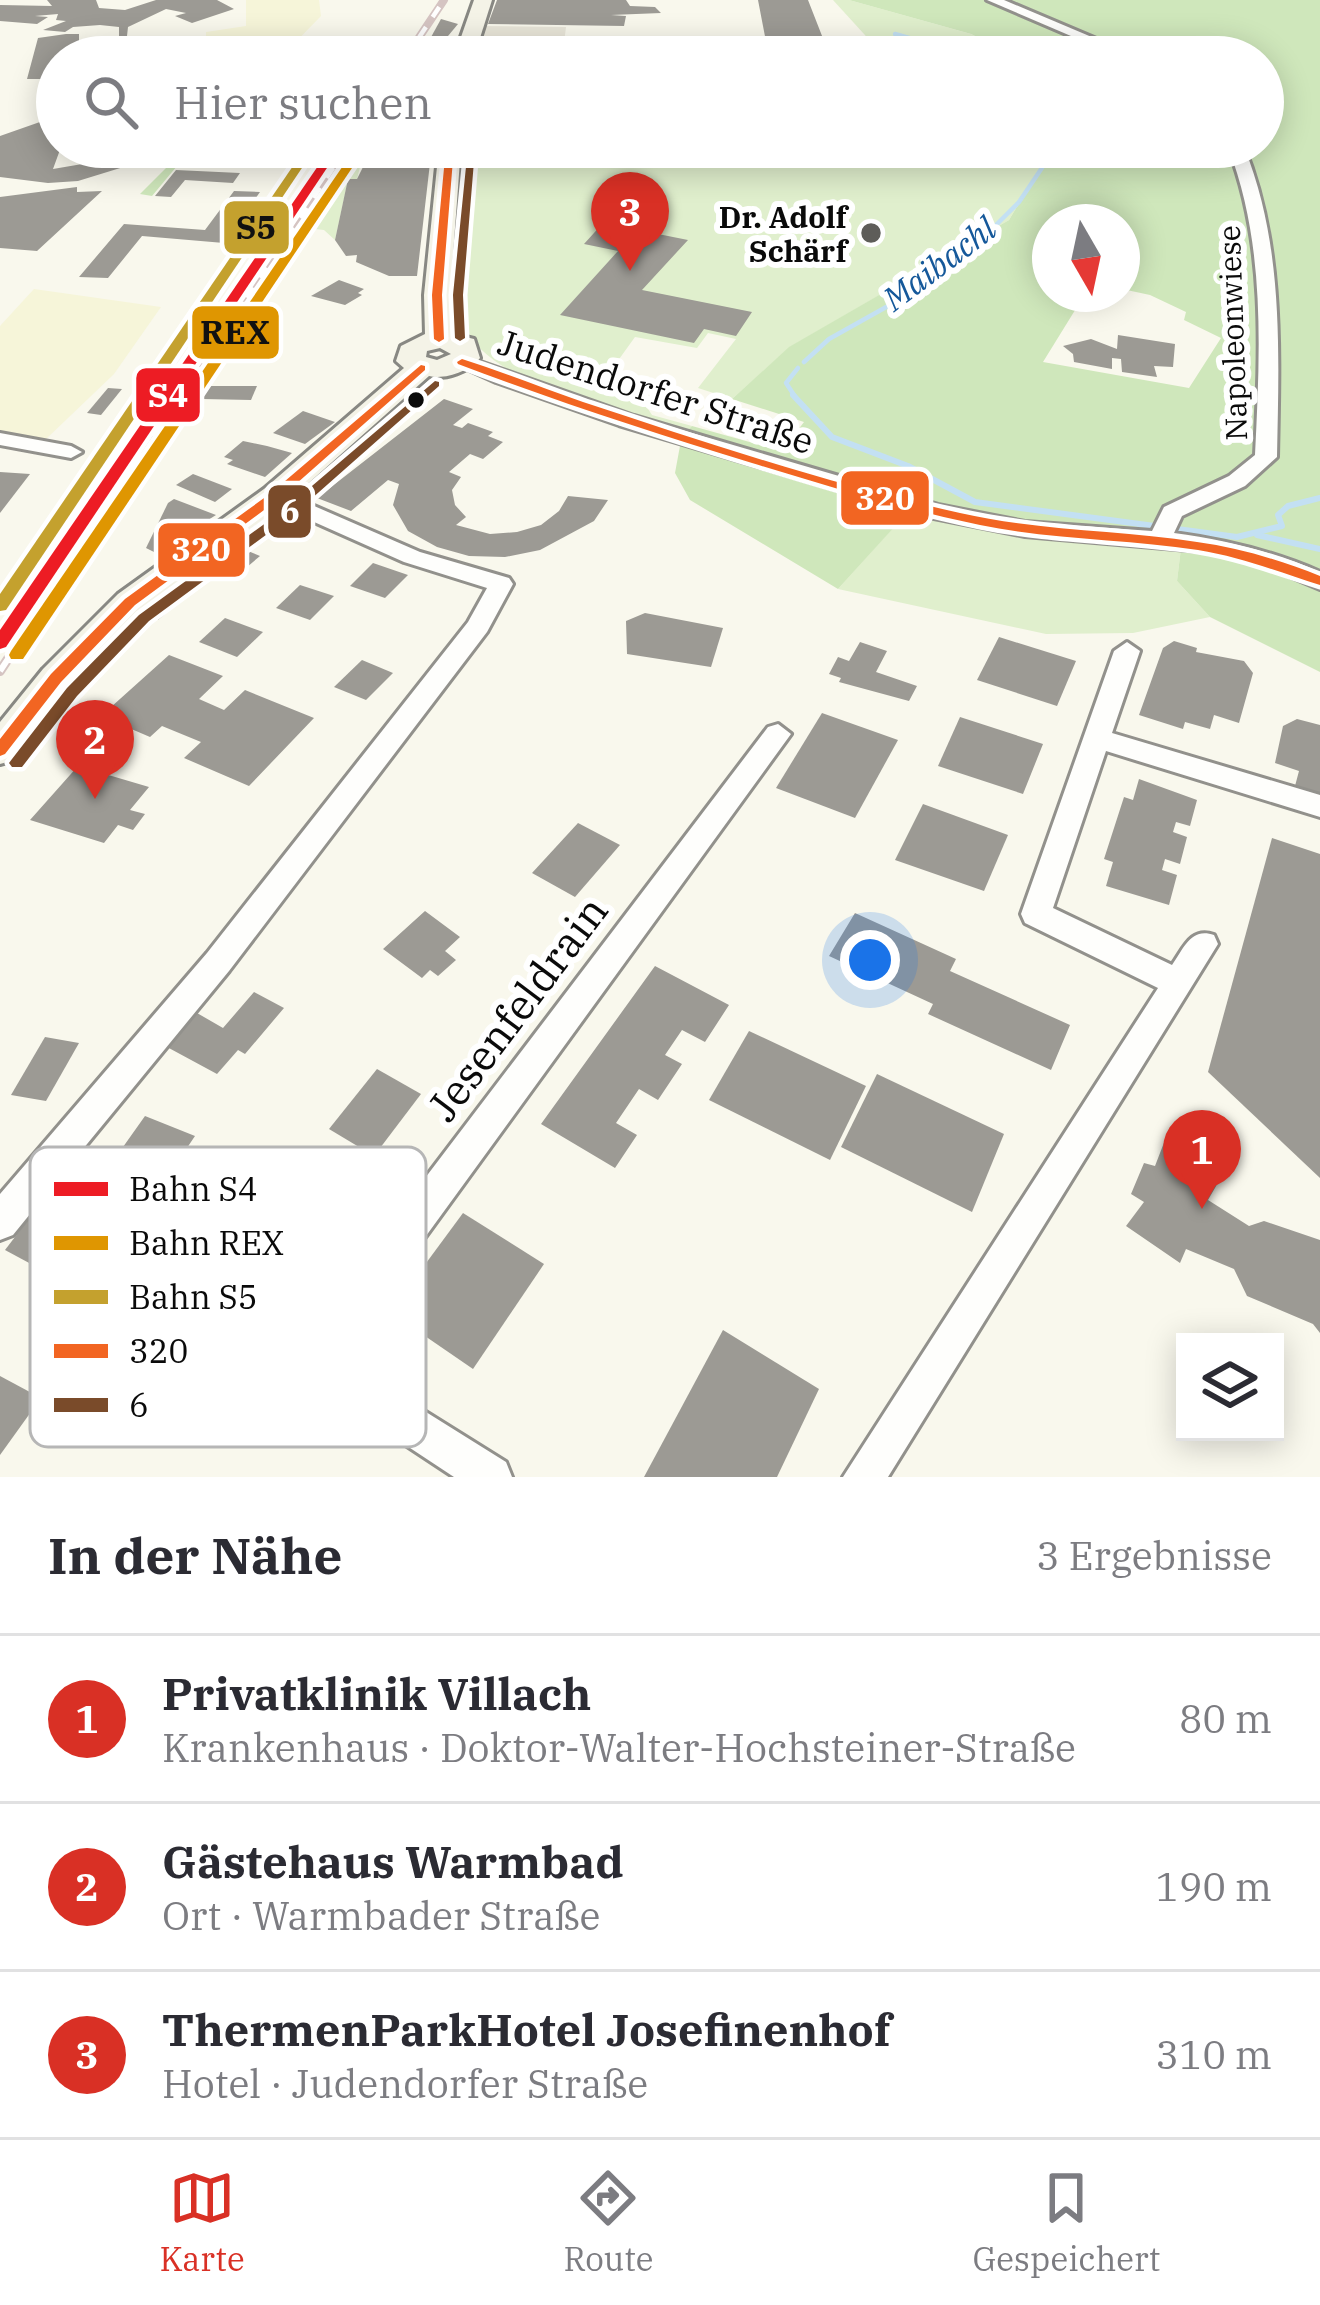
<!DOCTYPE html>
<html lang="de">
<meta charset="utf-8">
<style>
:root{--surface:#fff;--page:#f2f2f3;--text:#2b2b33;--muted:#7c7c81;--line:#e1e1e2;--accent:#d93025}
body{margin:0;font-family:"IBM Plex Serif",serif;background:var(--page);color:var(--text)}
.controls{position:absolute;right:36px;bottom:36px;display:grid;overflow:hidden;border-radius:0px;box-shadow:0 6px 30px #0003}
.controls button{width:108px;height:108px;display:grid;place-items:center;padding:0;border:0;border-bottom:3px solid var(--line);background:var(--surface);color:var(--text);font:60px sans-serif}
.compass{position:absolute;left:1032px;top:204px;width:108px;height:108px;border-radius:50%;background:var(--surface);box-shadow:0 6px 30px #0003;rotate:171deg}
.you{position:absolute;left:870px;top:960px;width:42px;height:42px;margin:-30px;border:9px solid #fff;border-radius:50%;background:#1a73e8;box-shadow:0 0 0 18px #1a73e833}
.badge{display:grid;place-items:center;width:78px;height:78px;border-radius:50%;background:var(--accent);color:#fff;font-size:39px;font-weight:700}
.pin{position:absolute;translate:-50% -99px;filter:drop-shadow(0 3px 6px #0008)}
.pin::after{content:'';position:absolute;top:63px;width:42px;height:36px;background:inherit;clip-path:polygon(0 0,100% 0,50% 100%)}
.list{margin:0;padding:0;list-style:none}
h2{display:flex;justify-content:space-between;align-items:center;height:156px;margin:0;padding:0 48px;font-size:51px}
h2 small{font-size:39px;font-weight:400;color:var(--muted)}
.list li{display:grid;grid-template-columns:78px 1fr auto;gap:36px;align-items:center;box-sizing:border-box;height:168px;padding:0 48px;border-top:3px solid var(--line)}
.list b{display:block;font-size:45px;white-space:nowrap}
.list p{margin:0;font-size:39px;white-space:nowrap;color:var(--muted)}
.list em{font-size:39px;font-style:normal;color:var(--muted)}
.icon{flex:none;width:66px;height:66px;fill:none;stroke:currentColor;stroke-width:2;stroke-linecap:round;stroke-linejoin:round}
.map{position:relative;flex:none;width:1320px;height:1477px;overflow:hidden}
.search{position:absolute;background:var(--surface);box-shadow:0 6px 30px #0003;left:36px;right:36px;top:36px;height:132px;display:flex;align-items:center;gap:30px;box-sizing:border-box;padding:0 42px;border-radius:66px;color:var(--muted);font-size:45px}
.sheet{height:660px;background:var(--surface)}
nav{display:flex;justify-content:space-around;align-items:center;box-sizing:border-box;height:168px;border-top:3px solid var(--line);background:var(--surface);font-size:33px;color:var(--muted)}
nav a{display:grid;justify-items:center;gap:6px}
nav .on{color:var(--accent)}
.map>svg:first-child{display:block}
.farmland{fill:#f6f5d9}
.green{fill:#e0efcd}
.forest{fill:#cfe7bb;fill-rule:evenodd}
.plaza{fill:#e9e6d9}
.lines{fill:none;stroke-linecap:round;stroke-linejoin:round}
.stream-far1{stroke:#c3e0f3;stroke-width:4.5}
.stream{stroke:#c3e0f3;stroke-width:6}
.building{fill:#9c9a94}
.street-casing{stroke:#92918c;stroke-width:6}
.secondary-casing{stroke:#888883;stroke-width:6}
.street{fill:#fefefc;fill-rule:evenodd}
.secondary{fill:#f4f3e7;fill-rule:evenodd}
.rail-far1-casing{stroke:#d5c4c2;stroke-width:8}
.rail-casing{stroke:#d5c4c2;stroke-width:10}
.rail-far1{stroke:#fff;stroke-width:4.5;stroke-dasharray:12;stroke-linecap:butt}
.rail{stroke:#fff;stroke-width:6;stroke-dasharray:20;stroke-linecap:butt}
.bus-1-casing{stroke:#fff;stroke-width:9}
.bus-2-casing{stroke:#fff;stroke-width:9}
.bus-1{fill:#f26522;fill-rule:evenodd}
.bus-2{fill:#7a4b2a;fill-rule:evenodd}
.rail-1-casing{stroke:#fff;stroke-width:9}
.rail-2-casing{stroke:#fff;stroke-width:9}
.rail-3-casing{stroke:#fff;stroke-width:9}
.rail-1{fill:#ed1c24;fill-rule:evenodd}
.rail-2{fill:#df9601;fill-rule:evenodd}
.rail-3{fill:#c4a12e;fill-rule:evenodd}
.poi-dot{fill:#5e5d59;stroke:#fff;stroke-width:4.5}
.bus-dot{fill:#0a0a0a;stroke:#fff;stroke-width:4.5}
.labels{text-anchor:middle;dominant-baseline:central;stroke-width:12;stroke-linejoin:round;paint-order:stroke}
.far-poi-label{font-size:30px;font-weight:bold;fill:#0a0a0a;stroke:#fff;text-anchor:end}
.far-street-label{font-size:30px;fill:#0a0a0a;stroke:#fff}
.far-water-label{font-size:33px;font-style:italic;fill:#15589a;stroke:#fff}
.street-label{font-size:36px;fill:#0a0a0a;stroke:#fff}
.near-street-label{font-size:42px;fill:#0a0a0a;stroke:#fff}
.key{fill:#fff;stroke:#b6b6b6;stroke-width:3}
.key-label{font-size:33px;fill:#0a0a0a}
.line-badge{stroke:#fff;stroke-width:4.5}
.badge-label{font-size:33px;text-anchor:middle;font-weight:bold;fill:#fff}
.pale-badge-label{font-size:33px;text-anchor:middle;font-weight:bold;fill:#111}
</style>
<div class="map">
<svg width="1320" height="1477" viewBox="0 0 1320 1477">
<rect width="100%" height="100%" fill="#f9f8ed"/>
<g class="farmland">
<polygon points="246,0 319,0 321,16 281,57 206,57 206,32 246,26"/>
<polygon points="34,289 161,307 114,374 45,440 0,432 0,326"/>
</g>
<g class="green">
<polygon points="833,0 849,0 971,34 1018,57 885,57"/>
<polygon points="356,147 377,147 365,166 360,167 357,179 348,180 335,240 324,230 306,228"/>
<path d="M462,147h591l-44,73 -219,127 -58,52 -34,-11 38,-49 -28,-6 -11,15 -62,-11 -18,25 35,53 40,11 -10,9c-58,-19 -195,-51 -220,-112 -21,-52 -5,-122 0,-176z"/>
<polygon points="909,510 1181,548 1177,581 1210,617 1133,633 1046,634 838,589"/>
</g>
<g class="forest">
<path d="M849,0h471v672l-110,-55 -33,-36 4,-33 -32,-19 -128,-6 -104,-21 -79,87 -148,-89 -15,-27 7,-38 10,-9 90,25 22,-29 -72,-23 57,-52 220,-127 44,-73h210v-90h-245l-47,-23zM1050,222h72v67l28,6 36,17 -2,8 37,18 -32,50 -146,-26 42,-68h-35z"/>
<path d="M245,147h29c-20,29 -61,18 -92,13l-30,36 -12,-2 41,-41 38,2z"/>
</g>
<polygon class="plaza" points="482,26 566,27 564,43 570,50 479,51 474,48"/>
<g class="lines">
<g class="stream-far1">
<polyline points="895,34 976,57"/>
<polyline points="804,362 829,339 888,306 994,227 1019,202 1056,147"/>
<polyline points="796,398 786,383 798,368"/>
</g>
<g class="stream">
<polyline points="793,395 832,437 908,466 975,502 1237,537 1282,526 1278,515 1288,506 1320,498"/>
<polyline points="1257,535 1320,549"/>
</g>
</g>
<g class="building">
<polygon points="47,0 96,0 99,8 125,10 156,0 217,0 234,9 192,23 175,16 186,13 166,9 128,27 127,36 119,36 119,27 100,25 73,27 65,32 43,30 66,21 56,20 58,14 35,16 48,17 37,24 0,21 0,5 52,6"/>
<polygon points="497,0 626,0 630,6 655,7 661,13 611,15 626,16 624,26 488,24"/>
<polygon points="758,0 808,0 824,41 846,39 855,49 851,52 865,52 867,57 723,57 721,52 768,52"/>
<polygon points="441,19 458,24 438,48 425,48"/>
<polygon points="66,34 79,34 79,51 85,57 57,57 57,79 27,79 38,38"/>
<polygon points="57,116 57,147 61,147 53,169 94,162 118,147 152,147 130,165 78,181 48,183 0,177 0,136"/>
<polygon points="422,159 421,164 430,163 417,276 389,276 356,262 357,255 346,256 335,240 348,179 357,179 366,161"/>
<polygon points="176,170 240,173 233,183 185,180 171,197 155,196"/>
<polygon points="77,187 77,192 102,191 37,251 0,248 0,197"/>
<polygon points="234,191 260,192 224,243 142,236 108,278 79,277 124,224 205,230"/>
<polygon points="603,223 688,240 642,290 752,312 736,336 704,329 694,343 560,315 618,251 584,244"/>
<polygon points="339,280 364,289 358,293 362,295 345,305 311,296"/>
<polygon points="1118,335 1175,344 1173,367 1154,366 1157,377 1122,372 1121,359 1112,358 1112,369 1074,362 1073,354 1063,346 1091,339 1117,349"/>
<polygon points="208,386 257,386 251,400 202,399"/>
<polygon points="108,388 122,389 101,415 87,413"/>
<polygon points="444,399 473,409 453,425 462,428 468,423 493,432 488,436 503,442 483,459 470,454 449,472 461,477 452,490 455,505 466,517 456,525 490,534 517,532 541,525 559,511 568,496 608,500 594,521 540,550 505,557 469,556 437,547 408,531 393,505 399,484 388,480 351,511 317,498"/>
<polygon points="303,411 335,422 305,444 273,433"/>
<polygon points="243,441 267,446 292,453 265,477 227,464 233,460 224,457"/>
<polygon points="0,472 30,474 0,513"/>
<polygon points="193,474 232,489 215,502 176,485"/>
<polygon points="174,499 216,515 156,553 146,548 168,503"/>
<polygon points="289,517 311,527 295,538 273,528"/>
<polygon points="238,547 260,556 234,578 212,568"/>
<polygon points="373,563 408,575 385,598 350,586"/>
<polygon points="300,585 334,596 310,620 276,608"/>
<polygon points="165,595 180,601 158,620 143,613"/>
<polygon points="645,613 723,628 711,667 627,654 626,621"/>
<polygon points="225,618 263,632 237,657 199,642"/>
<polygon points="999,637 1076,661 1057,706 977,680"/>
<polygon points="1174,641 1197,648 1196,652 1244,661 1253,673 1239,723 1214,715 1210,729 1185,722 1183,729 1139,715 1163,648"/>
<polygon points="860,642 887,651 876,672 917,686 909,701 839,682 841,678 829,674 838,657 849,661"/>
<polygon points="169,655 223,676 199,699 224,710 245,690 314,718 249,786 184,758 201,742 162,726 150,737 101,716"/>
<polygon points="362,660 393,673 366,700 334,687"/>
<polygon points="822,713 898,740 855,818 776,788"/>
<polygon points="960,717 1043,744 1023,794 938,766"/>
<polygon points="1297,719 1320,725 1320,794 1295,786 1299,771 1275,763 1283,726"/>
<polygon points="78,766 149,787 130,810 145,814 133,830 118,825 104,843 30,820"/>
<polygon points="1139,779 1197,800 1190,826 1176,822 1173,832 1187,837 1180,864 1165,859 1162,870 1177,875 1169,905 1106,886 1113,862 1104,859 1124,797 1133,800"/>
<polygon points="923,804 1008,835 984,891 895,860"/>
<polygon points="578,823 620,845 575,897 532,873"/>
<polygon points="1272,838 1320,854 1320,1178 1208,1072"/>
<polygon points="425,911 460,937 445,951 456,960 438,976 430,970 422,978 383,949"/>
<polygon points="855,913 956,959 950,971 1070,1025 1051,1070 928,1014 933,1004 829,956"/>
<polygon points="655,966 729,1005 705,1042 682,1030 665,1055 682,1064 658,1100 639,1089 616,1123 637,1135 615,1168 541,1124"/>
<polygon points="254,992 284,1008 245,1054 238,1050 217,1074 167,1047 197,1013 223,1028"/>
<polygon points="749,1031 866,1086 830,1160 709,1100"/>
<polygon points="45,1037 79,1043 46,1101 11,1095"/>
<polygon points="377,1069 421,1094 374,1156 329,1129"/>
<polygon points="877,1074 1004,1134 972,1212 841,1147"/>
<polygon points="145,1116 195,1136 162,1185 173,1189 146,1228 84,1202"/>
<polygon points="1170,1127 1230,1162 1208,1200 1249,1226 1264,1221 1320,1240 1320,1333 1313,1324 1247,1296 1234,1269 1186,1249 1180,1263 1126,1226 1144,1202 1131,1194 1144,1163 1155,1166"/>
<polygon points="463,1213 544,1264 473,1369 390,1312"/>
<polygon points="31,1216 57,1228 31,1264 5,1250"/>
<polygon points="723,1330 819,1389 777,1477 644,1477"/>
<polygon points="0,1376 41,1398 0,1455"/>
</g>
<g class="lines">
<defs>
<g id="street">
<polygon points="987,0 1004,0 1139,57 1120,57"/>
<path d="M1228,147h16c40,98 35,206 33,310l-32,29 -63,30 -8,17c51,7 99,18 146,39v17l-45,-19 -64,-18 -186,-16 -96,-19 -310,-92 -123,-43 -44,-20 17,-4 165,58 304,89 87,17 127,9 12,-24 65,-31 26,-21c5,-103 11,-210 -27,-308z"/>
<polygon points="0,433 71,446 82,452 71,458 0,445"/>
<polygon points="275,489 420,552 509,578 513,584 487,632 229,971 60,1177 305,1336 768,727 778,724 791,734 338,1357 506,1462 512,1477 454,1477 39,1203 13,1235 0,1240 0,1194 207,953 468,622 487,588 404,562 267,501 264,496"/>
<path d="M1127,642l13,9 -28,82 208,62v22l-214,-66 -53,157 119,57c12,-17 19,-38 42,-30l4,9 -330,533h-45l315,-489 -133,-65 -4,-9 93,-263z"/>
</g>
<g id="secondary">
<polygon points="474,0 492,0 474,57 454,57"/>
<path d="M439,147h22l-11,148 3,39 21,5 6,19c-10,13 -35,22 -51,18l-143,127 -144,107 -73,77 -55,73 -14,4v-42l43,-53 75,-75 146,-105 140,-121 -8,-7 5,-15 24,-12 -1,-39zM440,348l11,6 -14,6 -11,-3 1,-6z"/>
</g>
</defs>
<use href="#street" class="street-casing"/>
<use href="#secondary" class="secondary-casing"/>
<use href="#street" class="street"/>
<use href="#secondary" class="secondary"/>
<defs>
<g id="rail-far1">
<polyline points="406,57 444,0"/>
<polyline points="181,398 347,147"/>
</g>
<polyline id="rail" points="0,671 182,395"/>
</defs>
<use href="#rail-far1" class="rail-far1-casing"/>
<use href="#rail" class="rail-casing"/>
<use href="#rail-far1" class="rail-far1"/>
<use href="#rail" class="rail"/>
<defs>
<g id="bus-1">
<polygon points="446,147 454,147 442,295 444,339 439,342 434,339 432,295"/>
<path d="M462,359c41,13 80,29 121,43 124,41 250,83 377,111 78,18 158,17 237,29 43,6 83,18 123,34v9c-41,-13 -79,-28 -122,-35 -72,-11 -146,-10 -218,-25 -77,-16 -153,-39 -228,-62 -99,-30 -197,-62 -294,-99l-1,-2z"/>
<polygon points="421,365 425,366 425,370 279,499 135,605 61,682 5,754 0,756 0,739 51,674 125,599 271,493"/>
</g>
<g id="bus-2">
<polygon points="468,147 475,149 463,295 465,338 460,341 455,338 453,295"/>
<polygon points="435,381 439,382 439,386 293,515 149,621 77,696 22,767 12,767 9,763 12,759 67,688 139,615 285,509"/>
</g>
</defs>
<use href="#bus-1" class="bus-1-casing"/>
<use href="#bus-2" class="bus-2-casing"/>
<use href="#bus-1" class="bus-1"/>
<use href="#bus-2" class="bus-2"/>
<defs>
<polygon id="rail-1" points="331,147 341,147 6,647 0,649 0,630"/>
<polygon id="rail-2" points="353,156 358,159 23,659 11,659 9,655 11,651 349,157"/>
<polygon id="rail-3" points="306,147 316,147 6,610 0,611 0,594"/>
</defs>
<use href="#rail-1" class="rail-1-casing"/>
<use href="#rail-2" class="rail-2-casing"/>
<use href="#rail-3" class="rail-3-casing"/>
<use href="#rail-1" class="rail-1"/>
<use href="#rail-2" class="rail-2"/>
<use href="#rail-3" class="rail-3"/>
</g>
<circle class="poi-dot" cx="871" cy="233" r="12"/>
<circle class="bus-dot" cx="416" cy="400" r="10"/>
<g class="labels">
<g class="far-poi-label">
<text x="847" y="216">Dr. Adolf<tspan x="847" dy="34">Schärf</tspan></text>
</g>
<g class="far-street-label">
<text transform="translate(1232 333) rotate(-92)">Napoleonwiese</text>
</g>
<g class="far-water-label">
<text transform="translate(939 263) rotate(-37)">Maibachl</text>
</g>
<g class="street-label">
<text transform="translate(656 391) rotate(18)">Judendorfer Straße</text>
</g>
<g class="near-street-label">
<text transform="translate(517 1008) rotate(-53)">Jesenfeldrain</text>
</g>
</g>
<rect x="30" y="1147" width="396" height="300" rx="18" class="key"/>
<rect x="54" y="1182" width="54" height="14" fill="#ed1c24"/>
<rect x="54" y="1236" width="54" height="14" fill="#df9601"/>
<rect x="54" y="1290" width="54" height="14" fill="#c4a12e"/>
<rect x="54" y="1344" width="54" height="14" fill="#f26522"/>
<rect x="54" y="1398" width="54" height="14" fill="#7a4b2a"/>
<g class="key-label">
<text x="129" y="1201">Bahn S4</text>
<text x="129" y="1255">Bahn REX</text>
<text x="129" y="1309">Bahn S5</text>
<text x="129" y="1363">320</text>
<text x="129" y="1417">6</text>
</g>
<g class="line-badge">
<rect x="222" y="199" width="69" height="57" rx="12" fill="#c4a12e"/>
<rect x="190" y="304" width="91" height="57" rx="12" fill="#df9601"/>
<rect x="134" y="366" width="68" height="58" rx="12" fill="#ed1c24"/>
<rect x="839" y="469" width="92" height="58" rx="12" fill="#f26522"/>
<rect x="266" y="483" width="47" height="57" rx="12" fill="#7a4b2a"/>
<rect x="156" y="521" width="91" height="58" rx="12" fill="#f26522"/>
</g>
<g class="badge-label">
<text x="168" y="407">S4</text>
<text x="885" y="510">320</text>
<text x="290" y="523">6</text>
<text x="201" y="561">320</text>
</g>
<g class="pale-badge-label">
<text x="256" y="239">S5</text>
<text x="235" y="344">REX</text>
</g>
</svg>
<div class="controls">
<button><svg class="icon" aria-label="layers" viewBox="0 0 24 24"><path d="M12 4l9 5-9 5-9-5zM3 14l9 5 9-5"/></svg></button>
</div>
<svg class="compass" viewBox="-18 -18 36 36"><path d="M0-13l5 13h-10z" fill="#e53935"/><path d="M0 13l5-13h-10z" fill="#7c7c81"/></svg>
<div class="you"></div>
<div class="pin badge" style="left:1202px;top:1209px">1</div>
<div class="pin badge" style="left:95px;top:799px">2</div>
<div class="pin badge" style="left:630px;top:271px">3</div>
<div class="search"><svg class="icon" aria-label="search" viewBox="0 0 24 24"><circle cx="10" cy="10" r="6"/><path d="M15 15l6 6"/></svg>Hier suchen</div>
</div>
<section class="sheet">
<h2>In der Nähe<small>3 Ergebnisse</small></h2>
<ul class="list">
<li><span class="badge">1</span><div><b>Privatklinik Villach</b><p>Krankenhaus · Doktor-Walter-Hochsteiner-Straße</p></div><em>80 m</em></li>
<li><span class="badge">2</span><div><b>Gästehaus Warmbad</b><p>Ort · Warmbader Straße</p></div><em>190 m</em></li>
<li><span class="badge">3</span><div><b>ThermenParkHotel Josefinenhof</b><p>Hotel · Judendorfer Straße</p></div><em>310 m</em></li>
</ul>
</section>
<nav>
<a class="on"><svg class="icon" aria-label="map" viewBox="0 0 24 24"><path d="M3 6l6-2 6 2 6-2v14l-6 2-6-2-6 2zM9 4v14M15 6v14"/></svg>Karte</a>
<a><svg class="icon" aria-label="directions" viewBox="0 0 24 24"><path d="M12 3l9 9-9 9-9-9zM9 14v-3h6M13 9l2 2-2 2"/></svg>Route</a>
<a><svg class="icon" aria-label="saved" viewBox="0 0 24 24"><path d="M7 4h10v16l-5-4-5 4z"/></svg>Gespeichert</a>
</nav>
